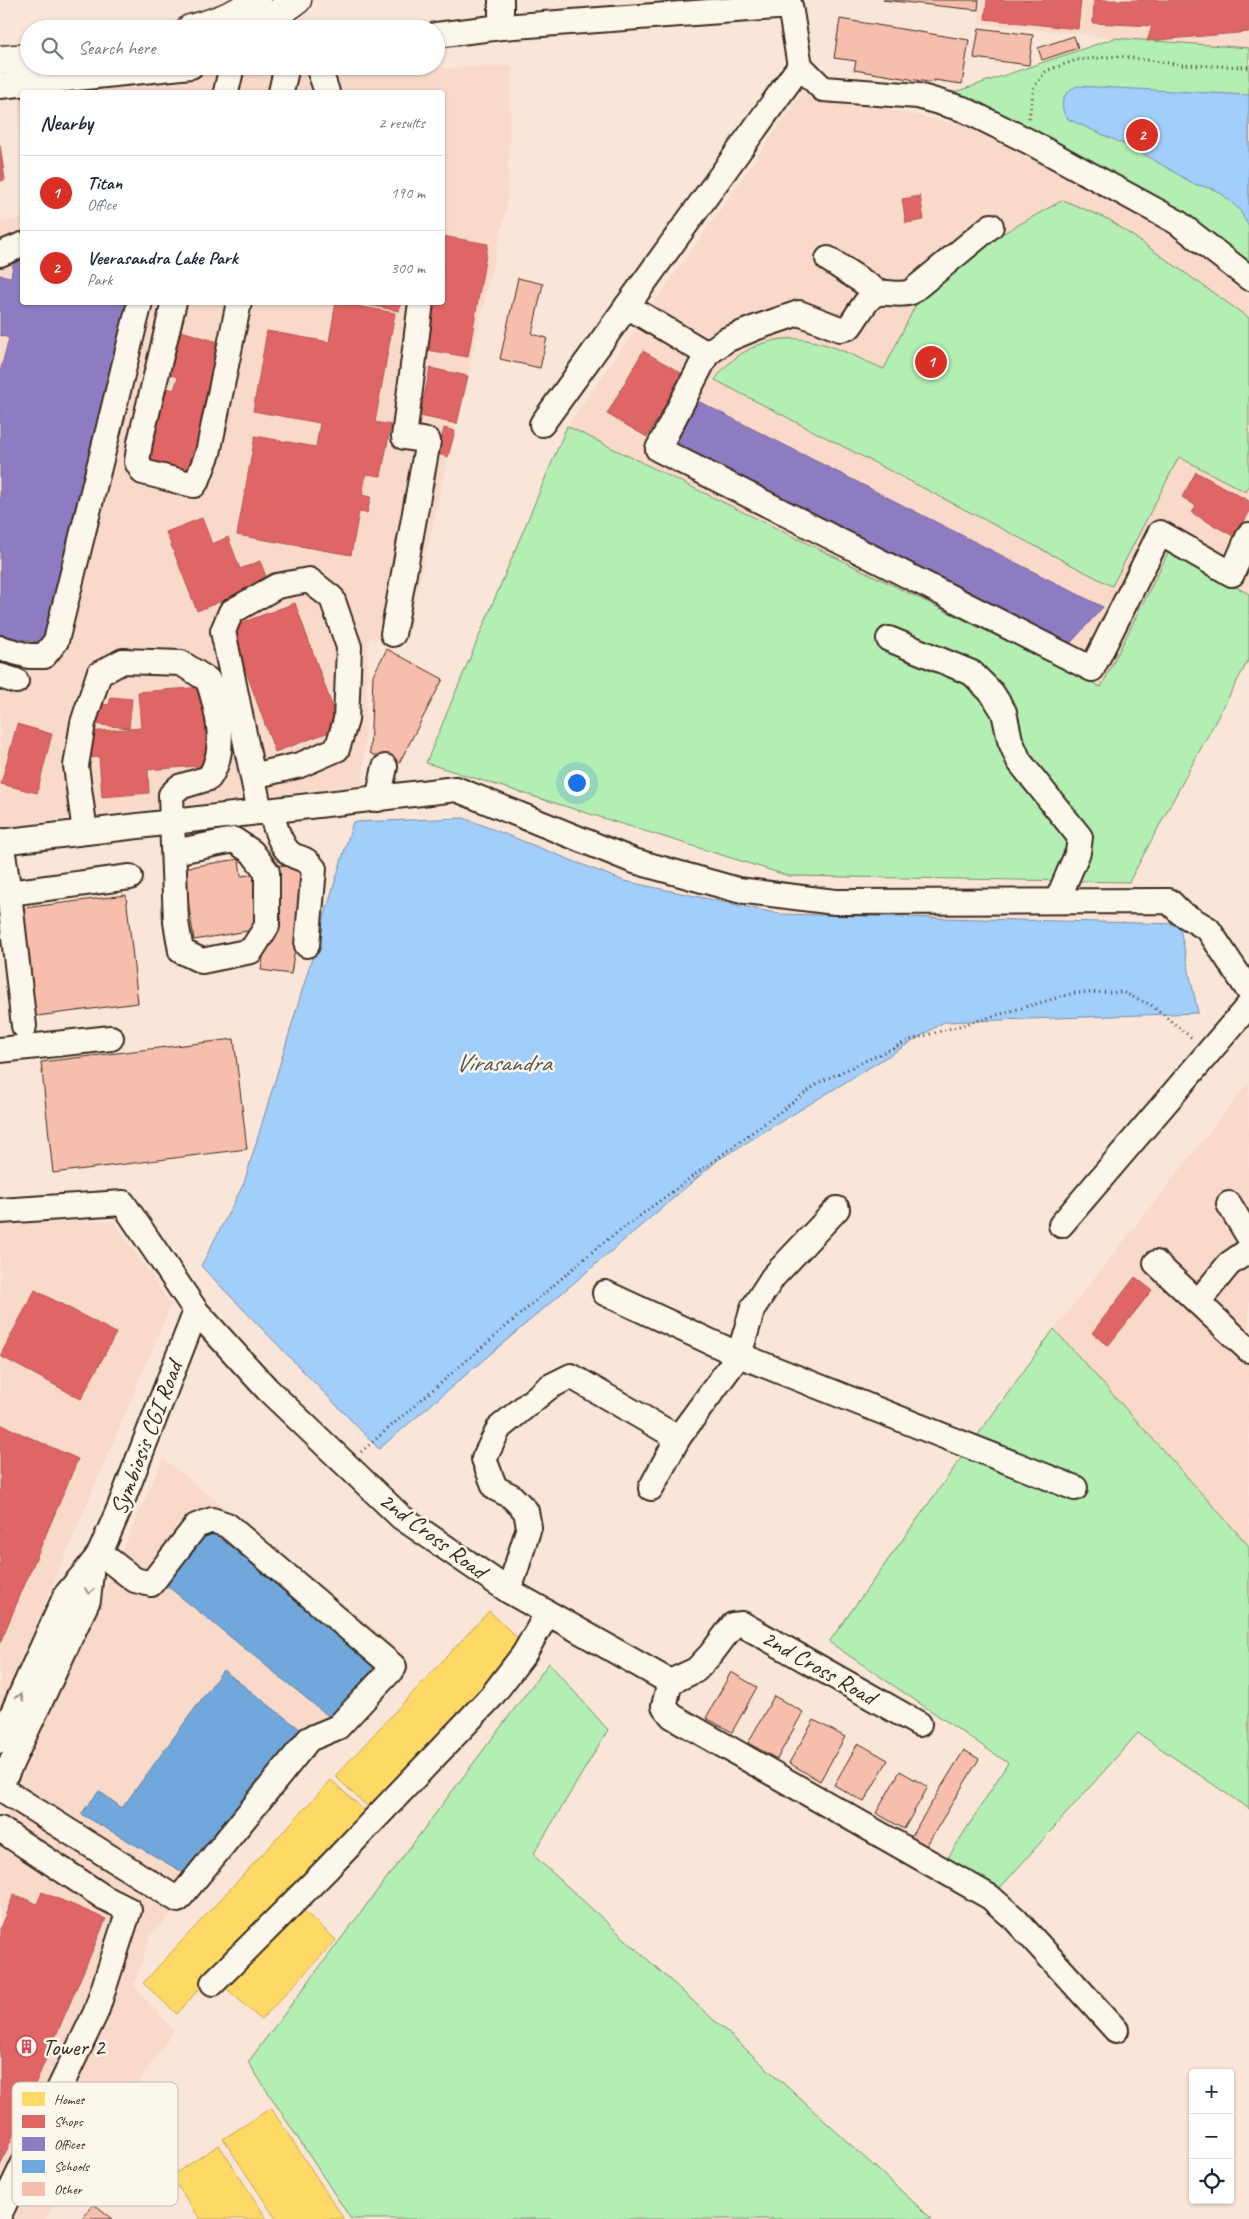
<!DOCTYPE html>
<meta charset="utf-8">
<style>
:root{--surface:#fff;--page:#f2f2f3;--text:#1f2937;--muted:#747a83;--line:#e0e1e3;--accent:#d93025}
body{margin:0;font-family:Caveat,sans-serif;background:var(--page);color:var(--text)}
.controls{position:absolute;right:15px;bottom:15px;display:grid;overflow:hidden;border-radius:5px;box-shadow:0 1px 4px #0004}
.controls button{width:45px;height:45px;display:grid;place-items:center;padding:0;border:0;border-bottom:1px solid var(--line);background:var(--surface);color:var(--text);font:25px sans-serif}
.you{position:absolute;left:576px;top:782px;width:18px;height:18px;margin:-12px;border:4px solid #fff;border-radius:50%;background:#1a73e8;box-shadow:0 0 0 8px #1a73e833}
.badge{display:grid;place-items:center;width:32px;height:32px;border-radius:50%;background:var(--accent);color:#fff;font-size:16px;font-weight:700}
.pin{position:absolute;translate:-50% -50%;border:2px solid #fff;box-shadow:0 1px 5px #0006}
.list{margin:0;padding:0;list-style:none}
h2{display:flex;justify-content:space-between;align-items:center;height:65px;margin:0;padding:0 20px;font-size:21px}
h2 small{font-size:16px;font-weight:400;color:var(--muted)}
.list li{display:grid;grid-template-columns:32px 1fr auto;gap:15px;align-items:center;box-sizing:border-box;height:75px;padding:0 20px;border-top:1px solid var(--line)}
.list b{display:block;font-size:19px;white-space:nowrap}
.list p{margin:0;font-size:16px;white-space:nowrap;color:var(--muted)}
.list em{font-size:16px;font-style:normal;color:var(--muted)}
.icon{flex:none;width:28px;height:28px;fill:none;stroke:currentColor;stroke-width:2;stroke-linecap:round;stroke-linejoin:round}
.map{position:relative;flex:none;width:1249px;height:2219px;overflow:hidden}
.search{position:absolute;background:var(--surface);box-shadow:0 1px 4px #0004;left:20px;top:20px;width:425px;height:55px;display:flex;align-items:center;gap:12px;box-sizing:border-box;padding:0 18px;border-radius:28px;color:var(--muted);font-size:19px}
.panel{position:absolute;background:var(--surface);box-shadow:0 1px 4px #0004;left:20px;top:90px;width:425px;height:215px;border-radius:5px}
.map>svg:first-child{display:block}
.built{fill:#f9daca}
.green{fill:#b3eeb3;stroke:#778c68}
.water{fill:#a2cefc;stroke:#798ca3}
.homes{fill:#ffd966;stroke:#c4a450}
.shops{fill:#e06666;stroke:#ae5450}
.offices{fill:#8e7cc3;stroke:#756392}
.schools{fill:#6fa8dc;stroke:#5f82a3}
.building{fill:#f6beab;stroke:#3b2a1e}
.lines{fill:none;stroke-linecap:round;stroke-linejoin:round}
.minor-casing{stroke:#3b2a1e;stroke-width:28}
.highway-casing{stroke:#3b2a1e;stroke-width:31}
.path{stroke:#3b2a1e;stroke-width:3;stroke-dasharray:1 4;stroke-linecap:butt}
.minor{stroke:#fbf7ec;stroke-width:24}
.highway{stroke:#fbf7ec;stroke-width:28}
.oneway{stroke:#9b9085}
.labels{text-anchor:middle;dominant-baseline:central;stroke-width:5;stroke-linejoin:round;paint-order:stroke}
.street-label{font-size:24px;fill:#3b2a1e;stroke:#fbf7ec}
.poi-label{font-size:24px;fill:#3b2a1e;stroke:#fbf7ec;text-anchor:start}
.water-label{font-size:25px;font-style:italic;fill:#555356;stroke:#fbf7ec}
.key{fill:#fbf7ec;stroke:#c1baae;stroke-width:1}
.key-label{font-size:14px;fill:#3b2a1e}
</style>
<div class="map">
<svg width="1249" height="2219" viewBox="0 0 1249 2219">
<rect width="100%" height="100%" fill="#fae6d8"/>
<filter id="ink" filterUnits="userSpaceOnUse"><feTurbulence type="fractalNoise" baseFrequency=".02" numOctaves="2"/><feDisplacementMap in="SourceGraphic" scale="10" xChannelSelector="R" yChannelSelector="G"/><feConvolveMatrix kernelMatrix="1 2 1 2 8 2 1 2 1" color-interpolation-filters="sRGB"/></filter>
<g filter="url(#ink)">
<g class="built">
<polygon points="981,0 1249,0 1249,48 1115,38 979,23"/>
<polygon points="191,66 215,66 214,73 512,66 507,205 406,641 369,638 363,785 45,821 0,828 0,222 22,218 22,302 442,302 442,92 22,92 22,146 17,84"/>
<polygon points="803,92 978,128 1173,235 1249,297 1249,594 1169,551 1101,687 567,426"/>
<polygon points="1249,1082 1249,1546 1054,1329"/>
<polygon points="114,1221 171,1305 0,1710 0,1223"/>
<polygon points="163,1458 405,1654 150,1937 134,1986 174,2031 45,2219 0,2219 0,1827"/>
</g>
<g class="green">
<polygon points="1115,38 1249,48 1249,266 1115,178 955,92"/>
<path d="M1063,200l47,20 139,98v168l-3,6 -67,-35 -67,129 -397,-206c20,-31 60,-48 97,-39 24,5 48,18 72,28l35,-71 54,-48z"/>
<polygon points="567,426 1101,687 1169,551 1249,594 1249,659 1129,882 789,876 426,763"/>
<polygon points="1054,1329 1249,1546 1249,1809 1138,1733 999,1889 946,1861 1008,1763 829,1642"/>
<polygon points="549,1663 608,1730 533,1855 932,2219 351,2219 248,2062"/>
</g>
<g class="water">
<path d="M1078,86l171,9v132l-10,-18 -17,-15 -9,-5 -19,-5 -57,-34 -69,-31c-11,-13 -5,-28 10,-33z"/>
<polygon points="464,818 624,881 780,914 1179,924 1198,1013 944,1022 718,1160 379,1449 201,1266 244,1183 353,822"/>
</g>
<g class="homes">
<polygon points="489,1611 525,1645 371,1810 335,1776"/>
<polygon points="331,1780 366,1812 225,1959 177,2014 143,1983"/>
<polygon points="301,1908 336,1940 261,2020 226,1988"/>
<polygon points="271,2108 344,2219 276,2219 223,2139"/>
<polygon points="219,2145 267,2219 200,2219 171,2176"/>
</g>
<g class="shops">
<polygon points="987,0 1081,0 1078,29 985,19"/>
<polygon points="1094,0 1249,0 1249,32 1147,41 1152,26 1093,23"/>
<polygon points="0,145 5,180 0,181"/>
<polygon points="920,196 924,220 906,223 902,199"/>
<polygon points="442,236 488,244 468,357 421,349 430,302 442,302"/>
<polygon points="336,302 395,313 375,422 391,425 381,476 366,474 362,495 371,497 367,513 359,512 351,555 237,535 255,436 316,447 320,423 253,411 267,331 329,342"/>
<polygon points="354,302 401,302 399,311"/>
<polygon points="178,330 228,345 189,475 141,461 164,387 174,390 178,377 165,373"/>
<polygon points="643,351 683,374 647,437 607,414"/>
<polygon points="430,368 468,376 457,424 420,416"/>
<polygon points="444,428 455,431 448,457 438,454"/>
<polygon points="1196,472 1249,501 1249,513 1235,537 1192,513 1196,506 1182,497"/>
<polygon points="202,518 212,544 228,537 240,569 260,561 268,582 197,611 166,532"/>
<polygon points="295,603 340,728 275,752 230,627"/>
<polygon points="203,687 209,765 148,770 149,793 102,797 99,757 87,758 85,732 141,728 138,692"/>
<polygon points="111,697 132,699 129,728 92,724 95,703 109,705"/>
<polygon points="17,724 52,734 37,793 1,784"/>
<polygon points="1135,1277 1152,1290 1108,1346 1092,1333"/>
<polygon points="35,1290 116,1333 81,1399 0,1356"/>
<polygon points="0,1424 78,1459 0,1643"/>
<polygon points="42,1892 106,1919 0,2166 0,1928 14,1894 37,1904"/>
</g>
<g class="offices">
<polygon points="15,253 22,255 22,302 131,302 48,644 0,635 0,372 9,338 0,335 0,275 11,277"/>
<polygon points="696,400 1103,607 1066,648 672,448"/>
</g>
<g class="schools">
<polygon points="210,1530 376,1664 332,1719 166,1585"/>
<polygon points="223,1670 300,1729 186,1874 81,1814 99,1791 122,1808"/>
</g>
<g class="building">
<polygon points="883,0 979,0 978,10"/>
<polygon points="840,19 969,40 962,84 934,80 934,83 854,70 856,61 834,58"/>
<polygon points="979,28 1033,35 1029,65 974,58"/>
<polygon points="1074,36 1078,48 1042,60 1038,48"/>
<polygon points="518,278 543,284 532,334 547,338 540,368 500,359"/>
<polygon points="387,649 443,679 397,767 370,753 373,675"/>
<polygon points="239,859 241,876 258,874 265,928 194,940 183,868"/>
<polygon points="278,865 307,870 291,974 261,970"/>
<polygon points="126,895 138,1003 29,1017 16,909"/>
<polygon points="234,1039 247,1149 53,1173 41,1062"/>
<polygon points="731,1672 757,1687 732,1732 706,1718"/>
<polygon points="774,1696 803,1712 777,1759 748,1743"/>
<polygon points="814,1720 845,1737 820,1781 789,1763"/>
<polygon points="858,1743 888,1760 864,1802 834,1785"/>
<polygon points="964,1750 979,1759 925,1848 910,1838"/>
<polygon points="900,1771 928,1787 904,1829 876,1813"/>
<polygon points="94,2204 113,2219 82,2219"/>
</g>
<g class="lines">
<defs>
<g id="minor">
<polyline points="501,27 790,6 800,66 542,424"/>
<polyline points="436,35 501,27 501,0"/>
<polyline points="318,66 327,92"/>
<polyline points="800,66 823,89 918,96 963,109 1028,141 1177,222 1249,278"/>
<polyline points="0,86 191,66"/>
<polyline points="226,92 232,66"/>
<polyline points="281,92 287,66"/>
<polyline points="0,254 22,245"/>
<polyline points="828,259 880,293"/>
<polyline points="174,302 140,442 137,462 143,472 194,485 198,479 208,453 239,302"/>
<polyline points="627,306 707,354 658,449 1092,669 1160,533 1232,574 1249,535"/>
<path d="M707,354l19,-14 29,-12 44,-15 41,16 9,-2c8,-9 18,-33 31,-34 11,-1 20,3 31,-1l80,-66"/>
<polyline points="393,634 428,441 404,437 421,302"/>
<polyline points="889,639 972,673 992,693 1004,712 1010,740 1019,761 1080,837 1078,852 1057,901"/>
<polyline points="0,648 29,656 44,656 56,641 140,302"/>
<polyline points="0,676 16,681"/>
<polyline points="253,776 300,765 337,749 346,720 349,647 332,598 309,580 277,586 231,612 223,631 260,812"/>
<polyline points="378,799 385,767"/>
<path d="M270,811c5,13 9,34 21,43 11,7 12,1 23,15l-7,76"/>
<path d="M85,832l-9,-66 7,-43 16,-49 24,-13 58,2 27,17c10,30 20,70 1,98l-30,9 -8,8 5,127 5,29 21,10 49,-10 16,-25v-54l-15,-20 -18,-12 -60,12"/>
<polyline points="1,841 9,893 24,1026"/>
<polyline points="0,842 456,789 634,861 738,890 835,902 1169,901 1181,913 1208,929 1249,991"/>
<polyline points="9,893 130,877"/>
<polyline points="0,1050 111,1038"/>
<polyline points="1229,1204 1249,1237"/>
<polyline points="0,1211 123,1203 196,1311 267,1389 401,1517 509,1591 670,1682"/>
<polyline points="1061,1225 1249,1005"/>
<polyline points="1156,1263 1249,1350"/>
<polyline points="605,1293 739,1355 1075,1488"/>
<polyline points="1198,1302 1229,1264 1249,1250"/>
<polyline points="651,1488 678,1438 739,1355 753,1308 773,1277 837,1209"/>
<polyline points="92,1564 100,1553 119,1509 196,1311"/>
<polyline points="509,1591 529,1527 526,1511 511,1496 495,1488 484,1459 499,1428 549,1387 571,1376 678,1438"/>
<polyline points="670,1682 664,1706 672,1716 990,1897 1015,1919 1116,2030"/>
<polyline points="670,1682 696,1670 711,1654 733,1625 742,1624 919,1724"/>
<polyline points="0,1741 66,1595 92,1564 88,1600 0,1787"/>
<polyline points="0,1788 178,1900 309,1739 338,1727 394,1667 227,1525 212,1520 196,1526 151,1584 135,1580 100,1553"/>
<polyline points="0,1829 105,1898 129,1910 96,2012 0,2213"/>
<polyline points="213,1983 327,1869 491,1697 524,1654 547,1614"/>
</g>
<g id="highway">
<path d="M190,29c25,-6 47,-14 67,-29"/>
<polyline points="248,29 262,24 297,0"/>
<polyline points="0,60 29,58"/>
</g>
</defs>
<use href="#minor" class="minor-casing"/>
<use href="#highway" class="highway-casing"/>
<g class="path">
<polyline points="1029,118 1034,87 1046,71 1076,60 1119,56 1182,65 1249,67"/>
<polyline points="361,1452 599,1246 820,1082 910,1040 1074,993 1122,992 1151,1005 1193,1039"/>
</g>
<use href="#minor" class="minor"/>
<use href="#highway" class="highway"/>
</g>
<defs><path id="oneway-chevron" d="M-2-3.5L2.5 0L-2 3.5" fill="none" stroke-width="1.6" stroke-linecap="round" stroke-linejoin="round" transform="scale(1.25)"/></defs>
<g class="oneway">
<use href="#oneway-chevron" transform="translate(89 1591) rotate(97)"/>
<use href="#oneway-chevron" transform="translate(20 1697) rotate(-66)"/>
</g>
</g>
<defs>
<symbol id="building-ring" viewBox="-11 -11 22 22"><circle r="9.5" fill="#fbf7ec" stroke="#d1495b" stroke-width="1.5"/><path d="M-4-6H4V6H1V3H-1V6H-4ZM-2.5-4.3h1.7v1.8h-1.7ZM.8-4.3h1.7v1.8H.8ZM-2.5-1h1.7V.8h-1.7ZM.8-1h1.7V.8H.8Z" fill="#d1495b"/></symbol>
</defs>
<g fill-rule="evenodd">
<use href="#building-ring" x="14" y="2034" width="25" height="25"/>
</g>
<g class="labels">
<g class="street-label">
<text transform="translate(146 1438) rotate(-69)">Symbiosis CGI Road</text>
<text transform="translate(433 1535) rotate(37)">2nd Cross Road</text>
<text transform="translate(819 1667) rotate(30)">2nd Cross Road</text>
</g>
<g class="poi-label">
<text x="42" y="2047">Tower 2</text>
</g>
<g class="water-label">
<text x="503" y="1063">Virasandra</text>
</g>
</g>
<rect x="12" y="2082" width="166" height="124" rx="8" class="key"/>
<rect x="22" y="2092" width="23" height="14" fill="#ffd966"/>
<rect x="22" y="2115" width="23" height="13" fill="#e06666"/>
<rect x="22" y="2137" width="23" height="14" fill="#8e7cc3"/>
<rect x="22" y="2160" width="23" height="13" fill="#6fa8dc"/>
<rect x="22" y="2182" width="23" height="14" fill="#f6beab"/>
<g class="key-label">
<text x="54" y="2104">Homes</text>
<text x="54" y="2126">Shops</text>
<text x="54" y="2149">Offices</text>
<text x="54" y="2171">Schools</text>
<text x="54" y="2194">Other</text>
</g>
</svg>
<div class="controls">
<button>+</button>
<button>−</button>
<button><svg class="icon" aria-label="locate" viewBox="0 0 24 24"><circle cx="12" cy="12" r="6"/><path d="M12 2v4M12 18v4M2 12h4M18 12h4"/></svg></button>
</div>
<div class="you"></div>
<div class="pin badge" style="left:931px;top:362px">1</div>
<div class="pin badge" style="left:1142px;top:135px">2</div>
<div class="search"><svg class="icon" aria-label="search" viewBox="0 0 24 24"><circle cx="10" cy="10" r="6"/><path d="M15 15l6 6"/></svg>Search here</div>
<section class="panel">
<h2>Nearby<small>2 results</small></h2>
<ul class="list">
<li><span class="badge">1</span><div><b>Titan</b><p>Office</p></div><em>190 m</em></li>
<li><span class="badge">2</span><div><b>Veerasandra Lake Park</b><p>Park</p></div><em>300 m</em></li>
</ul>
</section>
</div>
